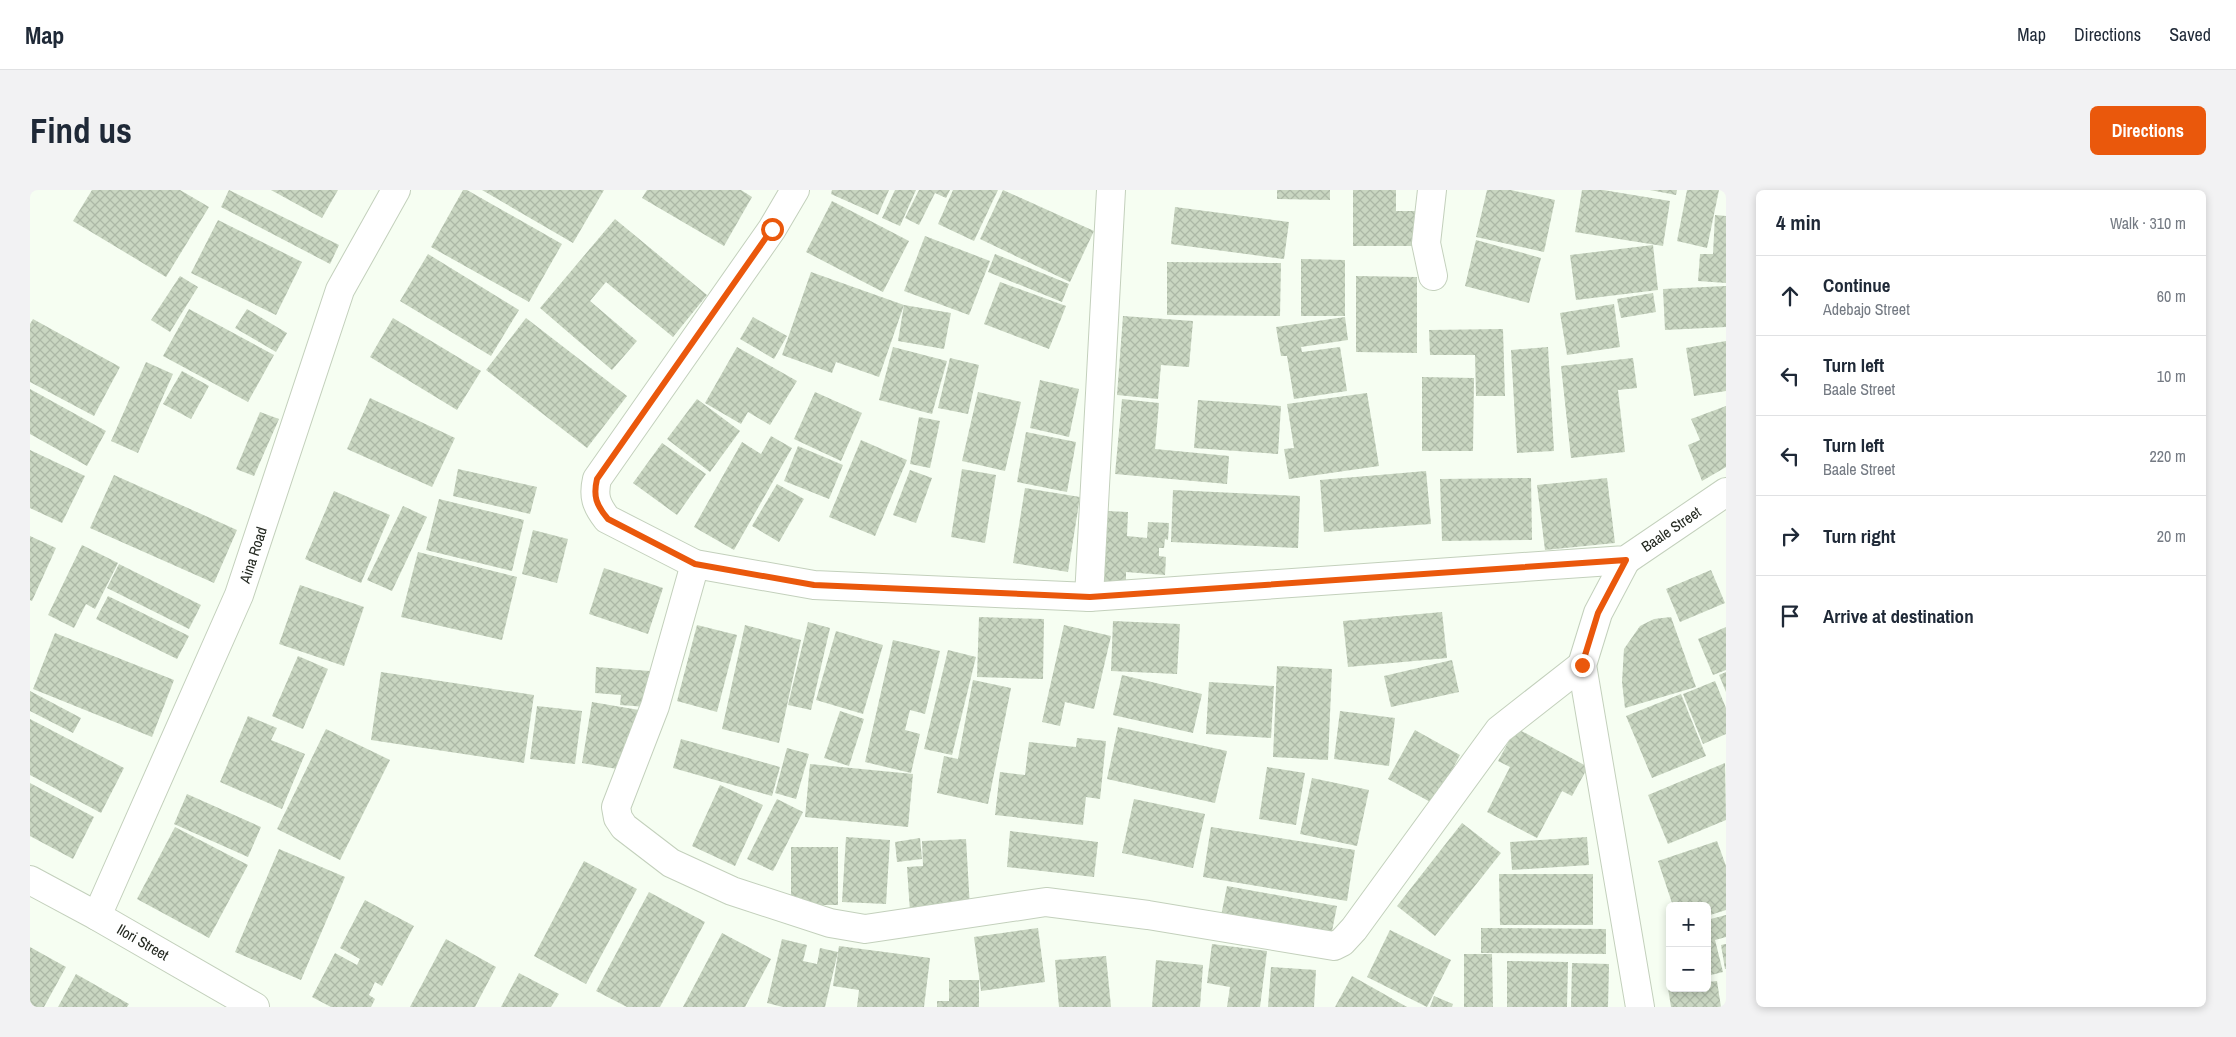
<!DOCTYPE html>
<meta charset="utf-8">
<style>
:root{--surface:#fff;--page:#f2f2f3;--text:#1f2937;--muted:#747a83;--line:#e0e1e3;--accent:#ea580c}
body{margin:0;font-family:"Archivo Narrow",sans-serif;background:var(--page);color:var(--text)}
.controls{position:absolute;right:15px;bottom:15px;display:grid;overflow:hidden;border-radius:8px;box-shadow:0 2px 8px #0003}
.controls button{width:45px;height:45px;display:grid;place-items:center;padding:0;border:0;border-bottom:1px solid var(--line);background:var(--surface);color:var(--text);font:25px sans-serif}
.stop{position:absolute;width:15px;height:15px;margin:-11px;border:4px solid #ea580c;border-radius:50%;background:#fff}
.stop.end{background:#ea580c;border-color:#fff;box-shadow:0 1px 5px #0008}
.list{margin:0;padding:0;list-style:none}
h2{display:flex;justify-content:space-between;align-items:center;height:65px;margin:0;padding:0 20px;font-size:21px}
h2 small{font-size:16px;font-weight:400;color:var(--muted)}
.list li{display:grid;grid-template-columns:32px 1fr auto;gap:15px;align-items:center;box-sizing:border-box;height:80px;padding:0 20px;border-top:1px solid var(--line)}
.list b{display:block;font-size:19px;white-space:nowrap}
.list p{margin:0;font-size:16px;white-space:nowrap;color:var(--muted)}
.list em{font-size:16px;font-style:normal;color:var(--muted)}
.icon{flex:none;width:28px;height:28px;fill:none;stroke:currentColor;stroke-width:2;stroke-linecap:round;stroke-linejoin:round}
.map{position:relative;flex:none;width:1696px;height:817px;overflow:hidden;border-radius:8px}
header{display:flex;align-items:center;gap:30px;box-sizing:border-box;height:70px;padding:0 25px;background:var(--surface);border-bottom:1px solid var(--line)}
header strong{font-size:24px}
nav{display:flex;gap:28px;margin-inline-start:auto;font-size:18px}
.intro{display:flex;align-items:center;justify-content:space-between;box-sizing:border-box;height:120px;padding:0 30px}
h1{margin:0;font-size:35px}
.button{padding:12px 22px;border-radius:8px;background:var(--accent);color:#fff;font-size:18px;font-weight:700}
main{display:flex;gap:30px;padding:0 30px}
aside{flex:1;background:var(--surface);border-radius:8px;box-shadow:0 2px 8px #0003}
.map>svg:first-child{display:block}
.building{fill:url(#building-cross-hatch)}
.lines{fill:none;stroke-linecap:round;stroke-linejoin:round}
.minor-casing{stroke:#c3d0bc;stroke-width:30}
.minor{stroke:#fff;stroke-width:28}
.route{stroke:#ea580c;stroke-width:6}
.labels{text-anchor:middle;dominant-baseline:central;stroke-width:4;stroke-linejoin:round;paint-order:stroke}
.street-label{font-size:15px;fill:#242921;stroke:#fff}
</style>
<header>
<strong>Map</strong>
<nav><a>Map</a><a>Directions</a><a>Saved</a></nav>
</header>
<div class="intro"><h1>Find us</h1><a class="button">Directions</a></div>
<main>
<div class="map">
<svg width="1696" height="817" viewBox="0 0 1696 817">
<defs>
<pattern id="building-cross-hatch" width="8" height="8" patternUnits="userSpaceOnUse" patternTransform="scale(1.25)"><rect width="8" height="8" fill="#c9d6c1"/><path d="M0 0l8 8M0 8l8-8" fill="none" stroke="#acb8a6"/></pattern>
</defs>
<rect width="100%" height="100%" fill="#f6fef2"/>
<g class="building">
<polygon points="62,0 150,0 179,17 136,87 43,31"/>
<polygon points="199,0 309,55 300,74 191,17"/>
<polygon points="241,0 308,0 292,28"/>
<polygon points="433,0 437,0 532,54 499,112 401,57"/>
<polygon points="452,0 574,0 543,53"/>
<polygon points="617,0 711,0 722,7 694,56 612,8"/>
<polygon points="802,0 859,0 848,25 801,4"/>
<polygon points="865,0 886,0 870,36 852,28"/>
<polygon points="889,0 920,0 916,8 905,3 889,35 875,28"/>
<polygon points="923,0 968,0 944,51 908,34"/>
<polygon points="973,0 1064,41 1040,92 950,49"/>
<polygon points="1247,0 1300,0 1300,10 1247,9"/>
<polygon points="1323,0 1366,0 1366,21 1387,21 1386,56 1323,56"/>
<polygon points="1457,0 1481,0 1525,10 1514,62 1446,47"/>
<polygon points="1552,0 1573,0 1640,11 1633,56 1545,42"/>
<polygon points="1620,0 1647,0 1646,5"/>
<polygon points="1657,0 1689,0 1677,58 1647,51"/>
<polygon points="802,11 879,51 853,102 776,62"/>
<polygon points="1145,17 1259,32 1254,69 1141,54"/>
<polygon points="1685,25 1696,26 1696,93 1668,91 1670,64 1683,64"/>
<polygon points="585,29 677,105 643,147 576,92 560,111 607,151 582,180 510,118"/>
<polygon points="188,30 272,72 246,125 161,83"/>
<polygon points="895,46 960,71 939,125 874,101"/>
<polygon points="1446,50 1511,68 1499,113 1435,96"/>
<polygon points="1623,55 1628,100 1546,110 1540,65"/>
<polygon points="398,64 489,120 461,166 370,111"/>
<polygon points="965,64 1039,94 1032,112 958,82"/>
<polygon points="1271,69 1315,70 1315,126 1271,126"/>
<polygon points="1137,72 1251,73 1250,126 1137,125"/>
<polygon points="781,82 874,115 849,187 806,172 802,183 752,165"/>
<polygon points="150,86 168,97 140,142 121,130"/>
<polygon points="1326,86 1387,87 1387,163 1326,162"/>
<polygon points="970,92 1036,116 1019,159 954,134"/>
<polygon points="1696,96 1696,137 1635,140 1633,99"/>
<polygon points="1623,103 1626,122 1591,128 1587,109"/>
<polygon points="1584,114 1590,157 1537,165 1530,123"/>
<polygon points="874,115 921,123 914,159 868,151"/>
<polygon points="159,119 244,165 218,212 133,166"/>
<polygon points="217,119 257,143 246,162 205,138"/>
<polygon points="1093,126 1163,131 1159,177 1131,175 1128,209 1087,205"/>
<polygon points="723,127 757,146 744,169 710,149"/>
<polygon points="1315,127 1318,150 1271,157 1272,162 1310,157 1317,201 1264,209 1257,166 1251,166 1246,137"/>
<polygon points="363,128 451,181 427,220 340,167"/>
<polygon points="496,128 597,206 557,258 456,180"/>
<polygon points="3,129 90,177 64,226 0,192 0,134"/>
<polygon points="1473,139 1475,206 1446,206 1445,165 1400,165 1399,140"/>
<polygon points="1696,151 1696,201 1664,206 1656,158"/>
<polygon points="707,157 767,191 740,235 718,222 711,234 675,213"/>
<polygon points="863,157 917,171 902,224 849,210"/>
<polygon points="1518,157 1524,261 1487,263 1481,160"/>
<polygon points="920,168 949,175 938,224 908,218"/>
<polygon points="1603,168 1607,198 1588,200 1595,262 1541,268 1531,176"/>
<polygon points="116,172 143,184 108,263 81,251"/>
<polygon points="152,181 179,196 161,229 133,214"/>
<polygon points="1392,187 1444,188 1443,261 1392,261"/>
<polygon points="1010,190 1049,199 1039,247 1000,238"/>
<polygon points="0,199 76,241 57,276 0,244"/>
<polygon points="785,202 832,223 811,271 764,249"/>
<polygon points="948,202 991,212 975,281 932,271"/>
<polygon points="1337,203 1349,276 1259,289 1254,259 1264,258 1257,214"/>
<polygon points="340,208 425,248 402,297 317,259"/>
<polygon points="667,209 710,241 680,282 637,249"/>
<polygon points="1092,209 1129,213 1125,259 1199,266 1197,294 1085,284"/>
<polygon points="1168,210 1251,216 1248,264 1164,258"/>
<polygon points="1696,216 1696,277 1672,291 1658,255 1670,250 1661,229"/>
<polygon points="230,222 249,229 224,286 206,279"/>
<polygon points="889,227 910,231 900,278 880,274"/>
<polygon points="996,242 1046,252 1037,302 987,292"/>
<polygon points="741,246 762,258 704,360 664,337 712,252 731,264"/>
<polygon points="831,250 877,270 845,346 799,327"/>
<polygon points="632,253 676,284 647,325 603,293"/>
<polygon points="768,256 813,275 799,309 754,291"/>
<polygon points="0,260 55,286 32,333 0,318"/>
<polygon points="428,279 507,297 500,324 423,306"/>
<polygon points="932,279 966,285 955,353 921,347"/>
<polygon points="880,280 902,288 886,333 863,325"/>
<polygon points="1396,281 1401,334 1294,342 1290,290"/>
<polygon points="84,285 207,340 184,393 60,338"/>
<polygon points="1501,288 1502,350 1412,351 1410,289"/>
<polygon points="1577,288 1585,353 1515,360 1507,295"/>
<polygon points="747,294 774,309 749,352 722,336"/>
<polygon points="995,298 1050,307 1038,382 983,373"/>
<polygon points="1143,300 1270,306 1268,358 1141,352"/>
<polygon points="304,301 360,325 331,393 275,369"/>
<polygon points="409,309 494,330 482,381 396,360"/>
<polygon points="373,316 397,327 362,401 337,390"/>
<polygon points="1077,321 1098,322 1097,346 1117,348 1118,332 1139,333 1138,350 1135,349 1134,358 1129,358 1129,366 1136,367 1135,385 1096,382 1096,394 1073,392"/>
<polygon points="503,340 538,349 527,393 492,384"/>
<polygon points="0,346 26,358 2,411 0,410"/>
<polygon points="52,355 88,373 65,419 56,414 44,438 18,425"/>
<polygon points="388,362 487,387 472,450 371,427"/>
<polygon points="89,374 171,415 159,439 77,398"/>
<polygon points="574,378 633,398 618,444 559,424"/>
<polygon points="1681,380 1695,413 1650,432 1636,399"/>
<polygon points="270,395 334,417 314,476 249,454"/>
<polygon points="78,406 159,446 147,469 66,429"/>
<polygon points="1412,422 1417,468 1318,477 1313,431"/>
<polygon points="949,427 1014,429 1013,489 947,487"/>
<polygon points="1641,427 1666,497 1595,518 1592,492 1594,459 1610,436 1624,429"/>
<polygon points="1083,431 1150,434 1147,484 1081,481"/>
<polygon points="778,432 800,438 781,520 758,515"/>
<polygon points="667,435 707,445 687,522 647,511"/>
<polygon points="715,435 771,450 749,553 692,539"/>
<polygon points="1034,435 1081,446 1064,519 1035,512 1030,536 1012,532"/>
<polygon points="1696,437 1696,480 1683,485 1668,449"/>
<polygon points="806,441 853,455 833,524 786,510"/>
<polygon points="25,443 144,490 122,547 3,499"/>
<polygon points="863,450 910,461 895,524 880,520 875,540 890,544 881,583 835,572"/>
<polygon points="918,460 946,467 922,565 894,559"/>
<polygon points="268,466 298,479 273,539 242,526"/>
<polygon points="1422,470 1429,502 1361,517 1354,486"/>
<polygon points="1247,476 1302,479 1298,570 1243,567"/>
<polygon points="566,477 620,481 617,517 590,515 591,505 565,503"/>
<polygon points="351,482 504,505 494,573 341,550"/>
<polygon points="1696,482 1696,502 1689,485"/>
<polygon points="1092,485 1172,504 1163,543 1083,525"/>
<polygon points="943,490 981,498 958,614 907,603 914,566 928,569"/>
<polygon points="1685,491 1696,518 1696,544 1673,554 1653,504"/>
<polygon points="1179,492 1244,496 1241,548 1176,544"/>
<polygon points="0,501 51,528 43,543 0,521"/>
<polygon points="1651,504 1676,566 1622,588 1596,526"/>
<polygon points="562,512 609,520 599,581 552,573"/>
<polygon points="507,516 552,521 545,574 500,569"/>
<polygon points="810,521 834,529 819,576 794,568"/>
<polygon points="1310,521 1365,528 1359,576 1304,569"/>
<polygon points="218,526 247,538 241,550 275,564 252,619 190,592"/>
<polygon points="0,529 94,578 71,623 0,585"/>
<polygon points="1088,537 1197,561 1185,613 1077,589"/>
<polygon points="1486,538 1558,577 1542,606 1532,601 1507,648 1457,622 1480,577 1468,571"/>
<polygon points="296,539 360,570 310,670 247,639"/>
<polygon points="1385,540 1430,565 1404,614 1358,589"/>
<polygon points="1047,548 1076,551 1070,609 1056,607 1053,635 965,625 970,582 995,585 999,552 1046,557"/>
<polygon points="651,549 750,577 742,606 643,578"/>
<polygon points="757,558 779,564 766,609 745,603"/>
<polygon points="1695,573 1696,630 1638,654 1618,605"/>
<polygon points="780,574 883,584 878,637 775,627"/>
<polygon points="1237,577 1275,583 1266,635 1229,629"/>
<polygon points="1282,588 1339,600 1327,656 1270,644"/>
<polygon points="0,593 64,627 43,669 0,646"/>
<polygon points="690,595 733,615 705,676 662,656"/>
<polygon points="157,604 231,637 218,667 144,634"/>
<polygon points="747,609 773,622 743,681 717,669"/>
<polygon points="1104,609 1175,624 1163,678 1092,663"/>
<polygon points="1432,633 1471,663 1405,746 1367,716"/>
<polygon points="145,637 218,675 179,748 107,709"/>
<polygon points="1181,637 1325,660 1317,711 1173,687"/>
<polygon points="980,641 1068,652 1064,687 977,677"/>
<polygon points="816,647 860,650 856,714 812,712"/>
<polygon points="1557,647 1559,675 1482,680 1480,652"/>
<polygon points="890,648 892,669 867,672 865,652"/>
<polygon points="936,649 940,718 880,722 877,677 893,676 892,651"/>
<polygon points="1687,651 1696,676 1696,720 1677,726 1677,716 1643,716 1628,671"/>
<rect x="761" y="657" width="47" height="58"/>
<polygon points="249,659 315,687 271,790 205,762"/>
<polygon points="554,671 607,699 556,794 504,766"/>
<polygon points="1469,684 1563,684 1563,735 1470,735"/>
<polygon points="1197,696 1307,716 1301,746 1191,726"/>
<polygon points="619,702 675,732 630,817 597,817 566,801"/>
<polygon points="335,710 384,736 352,796 345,792 339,805 345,809 341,817 301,817 282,807 305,763 327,775 330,769 310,758"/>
<polygon points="1696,725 1696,747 1685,750 1693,782 1677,786 1677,730"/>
<polygon points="1008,738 1015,792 951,801 944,747"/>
<polygon points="1451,738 1576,739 1576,764 1451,763"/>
<polygon points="1360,740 1421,770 1397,817 1337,787"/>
<polygon points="692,743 741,769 715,817 653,817"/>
<polygon points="416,749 466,777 445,817 380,817"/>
<polygon points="752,749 777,755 773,771 787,774 790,758 808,762 795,817 753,817 737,813"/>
<polygon points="1182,754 1237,761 1230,817 1197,817 1200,797 1177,793"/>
<polygon points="1696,754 1696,779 1695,779 1691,755"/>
<polygon points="809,756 900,768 894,817 827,817 829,800 803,796"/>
<polygon points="0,757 36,777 14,817 0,817"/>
<polygon points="1434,764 1462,764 1463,817 1434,817"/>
<polygon points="1076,766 1081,817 1029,817 1025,770"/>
<polygon points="1126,770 1173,775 1170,817 1122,817"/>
<polygon points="1477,771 1538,772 1537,817 1477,817"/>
<polygon points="1542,773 1579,774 1578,817 1541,817"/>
<polygon points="1241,777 1286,780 1284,817 1238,817"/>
<polygon points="489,783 529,804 521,817 471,817"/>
<polygon points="46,784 99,814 97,817 28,817"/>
<polygon points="1322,786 1377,817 1305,817"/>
<polygon points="919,790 949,790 949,817 907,817 907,811 919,811"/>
<polygon points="1687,791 1691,817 1641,817 1638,798 1677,798 1677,792"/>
<polygon points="1404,806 1423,814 1422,817 1400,817"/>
</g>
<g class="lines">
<defs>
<g id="minor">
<path d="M765,0l-23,39 -175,250c-4,17 -1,26 10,40l88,45 119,21 275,12 537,-37 100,-68"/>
<polyline points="1402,0 1396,53 1403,86"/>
<polyline points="1596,370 1568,423 1552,475 1610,817"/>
<polyline points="665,374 625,516 586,617 588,628 594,637 641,673 702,701 800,733 835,739 1016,712 1118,725 1304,756 1312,752 1324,739 1469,540 1552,475"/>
<polyline points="1059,407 1081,0"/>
<polyline points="0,690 67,726 225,817"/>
<polyline points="67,726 209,405 310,100 366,0"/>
</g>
</defs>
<use href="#minor" class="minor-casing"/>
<use href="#minor" class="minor"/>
</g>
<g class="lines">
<path class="route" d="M742,39l-175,250c-4,17 -1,26 11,40l87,45 119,21 276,12 536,-37 -28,53 -16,52"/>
</g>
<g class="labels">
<g class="street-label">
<text transform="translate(1641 339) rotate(-34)">Baale Street</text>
<text transform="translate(223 365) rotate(-72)">Aina Road</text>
<text transform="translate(113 752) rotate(30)">Ilori Street</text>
</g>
</g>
</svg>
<div class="controls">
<button>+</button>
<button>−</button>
</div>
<div class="stop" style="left:742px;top:39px"></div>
<div class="stop end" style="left:1552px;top:475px"></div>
</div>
<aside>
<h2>4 min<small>Walk · 310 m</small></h2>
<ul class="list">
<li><svg class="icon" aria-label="ahead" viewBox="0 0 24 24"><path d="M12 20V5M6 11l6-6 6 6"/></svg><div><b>Continue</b><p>Adebajo Street</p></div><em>60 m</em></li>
<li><svg class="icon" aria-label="left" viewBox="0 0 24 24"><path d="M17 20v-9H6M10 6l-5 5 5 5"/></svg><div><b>Turn left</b><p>Baale Street</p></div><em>10 m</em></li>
<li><svg class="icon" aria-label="left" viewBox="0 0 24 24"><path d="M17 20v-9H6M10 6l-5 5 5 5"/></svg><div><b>Turn left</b><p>Baale Street</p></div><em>220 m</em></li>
<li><svg class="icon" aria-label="right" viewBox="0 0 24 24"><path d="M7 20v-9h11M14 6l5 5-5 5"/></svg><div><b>Turn right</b></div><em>20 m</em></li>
<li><svg class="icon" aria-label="arrive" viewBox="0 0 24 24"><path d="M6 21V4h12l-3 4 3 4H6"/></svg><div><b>Arrive at destination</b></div></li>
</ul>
</aside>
</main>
